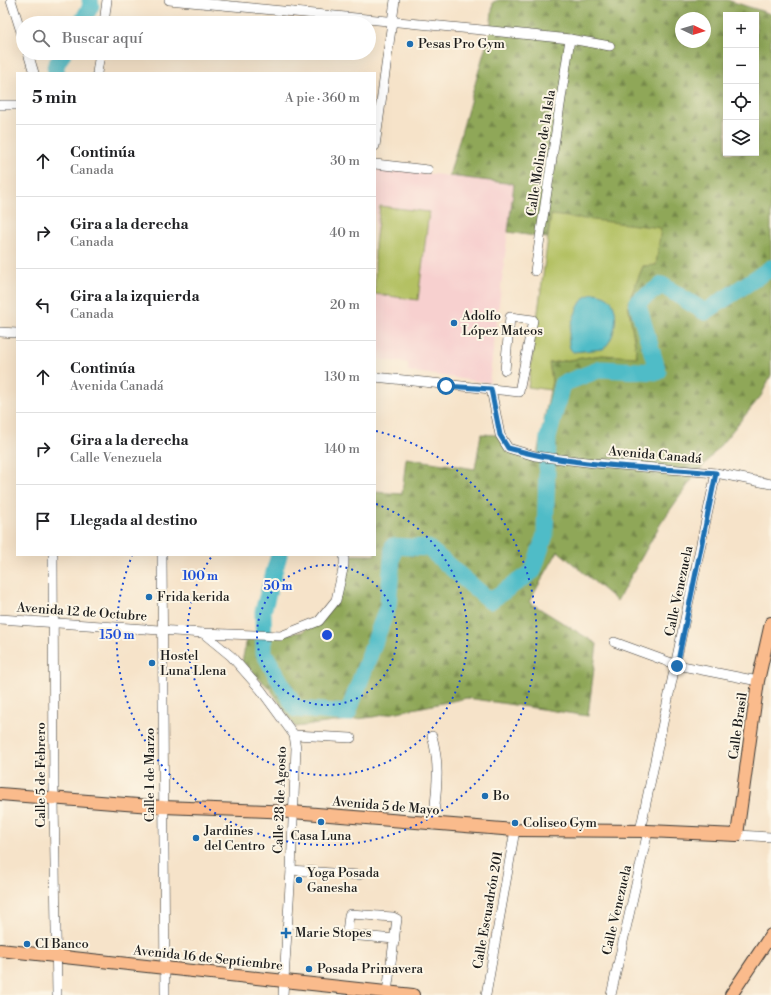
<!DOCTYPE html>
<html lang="es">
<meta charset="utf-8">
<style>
:root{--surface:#fff;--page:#f6f6f6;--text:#202124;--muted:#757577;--line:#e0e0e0}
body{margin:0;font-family:"Libre Bodoni",serif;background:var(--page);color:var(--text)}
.controls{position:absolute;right:12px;top:12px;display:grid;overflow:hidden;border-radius:0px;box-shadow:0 4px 16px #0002}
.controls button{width:36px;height:36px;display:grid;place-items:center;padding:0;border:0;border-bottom:1px solid var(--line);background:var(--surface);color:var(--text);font:20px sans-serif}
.compass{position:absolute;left:675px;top:12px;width:36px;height:36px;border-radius:50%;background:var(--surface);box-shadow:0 4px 16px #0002;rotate:94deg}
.stop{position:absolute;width:12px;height:12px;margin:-9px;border:3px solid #1f6fb2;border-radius:50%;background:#fff}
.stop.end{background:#1f6fb2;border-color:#fff;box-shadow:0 1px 4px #0008}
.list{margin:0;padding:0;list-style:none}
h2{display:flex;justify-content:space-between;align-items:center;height:52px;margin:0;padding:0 16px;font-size:17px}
h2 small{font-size:13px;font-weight:400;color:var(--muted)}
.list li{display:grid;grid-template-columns:26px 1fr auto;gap:12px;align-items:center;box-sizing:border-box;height:72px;padding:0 16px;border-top:1px solid var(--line)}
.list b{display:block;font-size:15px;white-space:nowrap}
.list p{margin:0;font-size:13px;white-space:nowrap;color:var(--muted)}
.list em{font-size:13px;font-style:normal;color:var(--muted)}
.icon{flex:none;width:22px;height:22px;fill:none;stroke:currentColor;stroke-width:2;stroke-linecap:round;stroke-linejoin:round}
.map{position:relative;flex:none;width:771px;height:995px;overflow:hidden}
.search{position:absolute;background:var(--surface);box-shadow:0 4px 16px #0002;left:16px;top:16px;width:360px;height:44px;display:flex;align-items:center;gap:10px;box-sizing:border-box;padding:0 14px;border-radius:22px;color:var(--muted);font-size:15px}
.panel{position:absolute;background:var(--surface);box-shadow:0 4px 16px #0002;left:16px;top:72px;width:360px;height:484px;border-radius:0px}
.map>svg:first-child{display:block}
.built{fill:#f7d0cf}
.forest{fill:url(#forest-firs);stroke:#56623a;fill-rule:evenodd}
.garden{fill:#b4c163;stroke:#686e40}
.water{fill:#4fbcc7;stroke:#366c72}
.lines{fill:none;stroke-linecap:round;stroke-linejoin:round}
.river{stroke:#4fbcc7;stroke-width:17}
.minor-casing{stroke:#3d3a36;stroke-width:10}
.major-casing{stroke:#3d3a36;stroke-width:14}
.minor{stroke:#fff;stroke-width:9}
.major{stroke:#fabb8c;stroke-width:12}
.route{stroke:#1f6fb2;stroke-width:5}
.ring{fill:none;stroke:#1d4ed8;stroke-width:2;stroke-dasharray:2 4}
.poi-dot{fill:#1f6fb2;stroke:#fcf5e5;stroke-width:1.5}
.labels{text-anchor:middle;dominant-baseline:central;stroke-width:4;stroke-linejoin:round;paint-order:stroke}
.poi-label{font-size:13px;fill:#1c1c1c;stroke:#fcf5e5;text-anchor:start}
.street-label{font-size:13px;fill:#1c1c1c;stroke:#fcf5e5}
.centre{fill:#1d4ed8;stroke:#fcf5e5;stroke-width:2}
.ring-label{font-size:12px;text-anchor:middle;font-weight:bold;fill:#1d4ed8;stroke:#fcf5e5;stroke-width:4;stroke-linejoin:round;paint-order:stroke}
</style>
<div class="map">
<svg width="771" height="995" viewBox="0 0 771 995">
<defs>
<pattern id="forest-firs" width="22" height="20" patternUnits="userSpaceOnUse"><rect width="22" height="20" fill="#8fa759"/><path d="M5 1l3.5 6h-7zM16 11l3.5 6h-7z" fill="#748749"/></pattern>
</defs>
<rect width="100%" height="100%" fill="#fcf5e5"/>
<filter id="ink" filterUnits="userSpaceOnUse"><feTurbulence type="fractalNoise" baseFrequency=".025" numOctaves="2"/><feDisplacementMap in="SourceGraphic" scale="8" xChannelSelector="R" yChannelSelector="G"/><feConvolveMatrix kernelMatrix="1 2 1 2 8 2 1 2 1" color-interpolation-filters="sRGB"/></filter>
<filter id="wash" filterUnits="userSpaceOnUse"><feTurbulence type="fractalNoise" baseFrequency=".012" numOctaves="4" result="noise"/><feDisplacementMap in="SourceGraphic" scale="16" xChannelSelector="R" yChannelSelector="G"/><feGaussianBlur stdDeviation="0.9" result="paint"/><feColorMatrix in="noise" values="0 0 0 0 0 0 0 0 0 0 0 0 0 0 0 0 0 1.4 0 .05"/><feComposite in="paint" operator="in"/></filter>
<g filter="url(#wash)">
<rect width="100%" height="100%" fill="#f6e3c9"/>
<polygon class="built" points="377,167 514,184 489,383 408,371 408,363 375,359 375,184"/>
<path class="forest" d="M499,0h228l44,14v361l-10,21 -71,86 -29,41 -44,78 -59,-50 -29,51 68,42 -9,72 -121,-18 -94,19 -78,10 -24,-37 -29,-28 5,-24 55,-6 36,-31 8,-46h29v-63l27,2 4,-36 69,11 6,-35 16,1 39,25 16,-79 -3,-18 53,-8 35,1 -9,-53 15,-37 -92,-51 -4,23 -39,-6 6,-48 -65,-8 41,-145 3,-29zM726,15h30v138h-30zM681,18h24v24h-24z"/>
<g class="garden">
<polygon points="380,206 429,212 418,300 375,294 375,244"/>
<polygon points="551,215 661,228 656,265 643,266 628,303 637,357 602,355 549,363 552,381 550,390 528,387"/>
</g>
<path class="water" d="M594,293c8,1 15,3 19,11 6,13 1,37 -10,45l-30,3c-11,-8 2,-41 8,-50 4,-5 8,-7 13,-9z"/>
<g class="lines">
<g class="river">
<polyline points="81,23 91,6 90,0"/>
<polyline points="57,73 55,67 63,53"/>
<polyline points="279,555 263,611 264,653 296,709 348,713 388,606 393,546 428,548 490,601 533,571 545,535 548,438 562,384 601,369 658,372 637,302 662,285 705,312 771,268"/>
</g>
</g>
</g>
<g filter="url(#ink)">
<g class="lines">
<defs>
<g id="minor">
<polyline points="11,0 23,38"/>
<polyline points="169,0 482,30 570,39 610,46"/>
<polyline points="104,23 107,0"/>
<polyline points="28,53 34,73"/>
<polyline points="97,73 100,53"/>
<polyline points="0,105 17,105"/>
<polyline points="375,146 395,0"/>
<polyline points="375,164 428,170"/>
<polyline points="535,271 570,39"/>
<polyline points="0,332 17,333"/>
<polyline points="375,377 491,389 500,435 508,448 535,456 595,463 716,473 771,484"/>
<polyline points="491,389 519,392 533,320 510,317 505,370"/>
<polyline points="53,555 54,799 57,995"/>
<polyline points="162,555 165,995"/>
<polyline points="0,619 203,633 281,636 319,621 336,600 344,565 344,555"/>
<polyline points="203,633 231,656 261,690 294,735 296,748 291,870 283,995"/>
<polyline points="614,642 677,665 758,681"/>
<polyline points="294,735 351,738"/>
<path d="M432,736c9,32 4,56 1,89"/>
<polyline points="640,831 716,473"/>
<polyline points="737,835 771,837"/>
<polyline points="291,870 359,875"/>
<polyline points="387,992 397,919 393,917 350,914 349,915 347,933 348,935 395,939"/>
<polyline points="486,995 515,830"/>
<polyline points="611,995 648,831"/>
</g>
<g id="major">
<polyline points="0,794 163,807 292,812 515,830 648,831 737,835 758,681 771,623"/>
<polyline points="0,950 413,995"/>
<polyline points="731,995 771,935"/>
</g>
</defs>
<use href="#minor" class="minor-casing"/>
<use href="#major" class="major-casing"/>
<use href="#minor" class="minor"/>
<use href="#major" class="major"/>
</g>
</g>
<g class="lines" filter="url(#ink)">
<path class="route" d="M446,386l45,3 9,46 8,13c66,19 139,19 208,25l-39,193"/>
</g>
<g class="ring">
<circle cx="327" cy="635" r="70"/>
<path d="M376 504A140 140 0 1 1 212 556"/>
<path d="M376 431A210 210 0 1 1 132 556"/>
</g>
<g class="poi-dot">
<circle cx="410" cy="44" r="4"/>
<circle cx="454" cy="323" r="4"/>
<circle cx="149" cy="597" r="4"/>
<circle cx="152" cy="663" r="4"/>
<circle cx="485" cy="796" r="4"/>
<circle cx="321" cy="822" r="4"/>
<circle cx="515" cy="823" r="4"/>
<circle cx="196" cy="838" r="4"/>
<circle cx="299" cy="880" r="4"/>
<path d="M284 927h4v4h4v4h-4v4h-4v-4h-4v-4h4z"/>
<circle cx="27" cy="944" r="4"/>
<circle cx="309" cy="969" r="4"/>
</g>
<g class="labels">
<g class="poi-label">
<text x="418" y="44">Pesas Pro Gym</text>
<text x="462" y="316">Adolfo<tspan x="462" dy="15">López Mateos</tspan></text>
<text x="157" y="597">Frida kerida</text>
<text x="160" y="656">Hostel<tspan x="160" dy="15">Luna Llena</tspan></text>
<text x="493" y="796">Bo</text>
<text x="523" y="823">Coliseo Gym</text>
<text x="204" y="831">Jardines<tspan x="204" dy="15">del Centro</tspan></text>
<text x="321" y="836" text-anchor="middle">Casa Luna</text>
<text x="307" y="873">Yoga Posada<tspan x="307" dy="15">Ganesha</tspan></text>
<text x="295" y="933">Marie Stopes</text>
<text x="35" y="944">CI Banco</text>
<text x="317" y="969">Posada Primavera</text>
</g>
<g class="street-label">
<text transform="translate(541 153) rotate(-81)">Calle Molino de la Isla</text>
<text transform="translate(655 455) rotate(5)">Avenida Canadá</text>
<text transform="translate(679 591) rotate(-78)">Calle Venezuela</text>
<text transform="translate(82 612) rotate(4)">Avenida 12 de Octubre</text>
<text transform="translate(738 726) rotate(-82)">Calle Brasil</text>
<text transform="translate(41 775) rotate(-90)">Calle 5 de Febrero</text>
<text transform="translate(150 775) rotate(-90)">Calle 1 de Marzo</text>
<text transform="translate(280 800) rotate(-88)">Calle 28 de Agosto</text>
<text transform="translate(386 806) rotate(5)">Avenida 5 de Mayo</text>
<text transform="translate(488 910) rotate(-80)">Calle Escuadrón 201</text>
<text transform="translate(617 910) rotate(-77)">Calle Venezuela</text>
<text transform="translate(208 958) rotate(6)">Avenida 16 de Septiembre</text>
</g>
</g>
<circle cx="327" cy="635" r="6" class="centre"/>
<g class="ring-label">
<text x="200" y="580">100 m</text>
<text x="278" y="590">50 m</text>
<text x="117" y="639">150 m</text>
</g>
</svg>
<div class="controls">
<button>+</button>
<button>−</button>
<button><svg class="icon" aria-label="locate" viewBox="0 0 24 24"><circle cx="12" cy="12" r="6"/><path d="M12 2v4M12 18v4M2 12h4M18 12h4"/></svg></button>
<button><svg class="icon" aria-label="layers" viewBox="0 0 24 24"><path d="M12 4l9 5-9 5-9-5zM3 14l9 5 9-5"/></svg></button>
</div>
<svg class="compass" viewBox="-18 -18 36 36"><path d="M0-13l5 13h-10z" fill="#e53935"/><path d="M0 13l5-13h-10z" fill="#757577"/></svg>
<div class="stop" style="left:446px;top:386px"></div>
<div class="stop end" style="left:677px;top:666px"></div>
<div class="search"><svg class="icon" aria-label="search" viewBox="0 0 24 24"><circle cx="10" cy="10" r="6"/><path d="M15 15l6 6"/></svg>Buscar aquí</div>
<section class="panel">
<h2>5 min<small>A pie · 360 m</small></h2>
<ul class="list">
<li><svg class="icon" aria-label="ahead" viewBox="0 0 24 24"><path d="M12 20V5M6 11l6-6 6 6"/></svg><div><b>Continúa</b><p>Canada</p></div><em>30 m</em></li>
<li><svg class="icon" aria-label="right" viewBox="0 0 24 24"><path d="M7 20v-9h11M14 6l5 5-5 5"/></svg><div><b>Gira a la derecha</b><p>Canada</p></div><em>40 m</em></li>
<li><svg class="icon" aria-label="left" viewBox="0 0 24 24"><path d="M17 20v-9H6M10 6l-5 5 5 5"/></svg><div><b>Gira a la izquierda</b><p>Canada</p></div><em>20 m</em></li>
<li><svg class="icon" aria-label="ahead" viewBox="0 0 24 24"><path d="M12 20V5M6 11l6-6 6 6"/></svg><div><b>Continúa</b><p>Avenida Canadá</p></div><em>130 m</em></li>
<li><svg class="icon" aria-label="right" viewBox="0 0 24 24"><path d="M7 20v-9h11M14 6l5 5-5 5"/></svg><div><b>Gira a la derecha</b><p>Calle Venezuela</p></div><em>140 m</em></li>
<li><svg class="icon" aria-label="arrive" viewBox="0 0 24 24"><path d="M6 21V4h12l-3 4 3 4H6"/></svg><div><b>Llegada al destino</b></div></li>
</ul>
</section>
</div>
